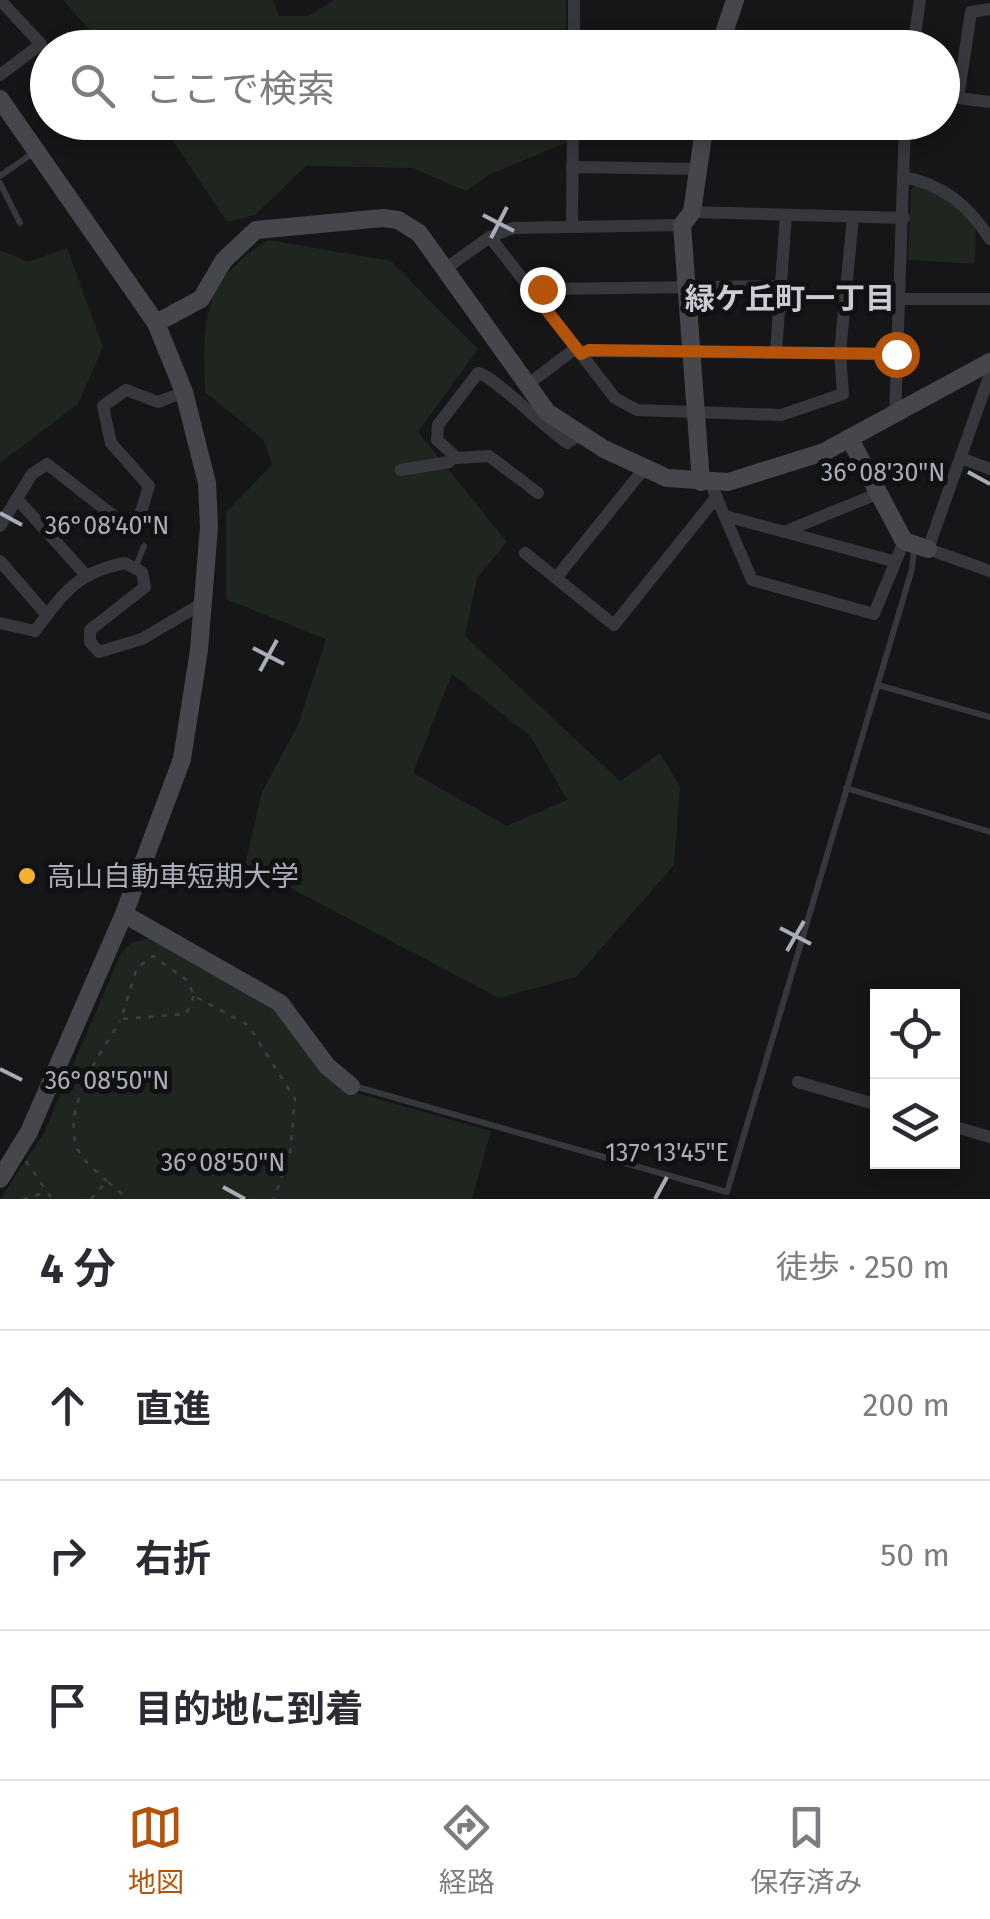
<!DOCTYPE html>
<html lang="ja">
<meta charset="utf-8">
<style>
:root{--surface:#fff;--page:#f7f7f7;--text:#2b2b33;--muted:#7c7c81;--line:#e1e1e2;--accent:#b45309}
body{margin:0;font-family:"Fira Sans","Noto Sans JP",sans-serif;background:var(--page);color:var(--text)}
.controls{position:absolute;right:30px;bottom:30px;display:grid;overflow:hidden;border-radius:0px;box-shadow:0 5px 15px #0003}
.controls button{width:90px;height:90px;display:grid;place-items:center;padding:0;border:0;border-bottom:2px solid var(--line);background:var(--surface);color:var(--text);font:50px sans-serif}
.stop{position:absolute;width:30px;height:30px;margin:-22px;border:8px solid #b45309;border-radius:50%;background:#fff}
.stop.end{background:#b45309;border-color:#fff;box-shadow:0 2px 10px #0008}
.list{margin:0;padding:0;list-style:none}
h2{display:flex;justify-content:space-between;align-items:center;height:130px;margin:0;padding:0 40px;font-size:42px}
h2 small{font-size:32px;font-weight:400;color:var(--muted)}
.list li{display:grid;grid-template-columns:65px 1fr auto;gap:30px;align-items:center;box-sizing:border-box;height:150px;padding:0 40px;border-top:2px solid var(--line)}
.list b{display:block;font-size:38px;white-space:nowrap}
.list em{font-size:32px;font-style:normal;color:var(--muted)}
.icon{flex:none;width:55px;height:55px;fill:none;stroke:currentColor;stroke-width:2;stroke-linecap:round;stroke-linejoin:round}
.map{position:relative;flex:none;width:990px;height:1199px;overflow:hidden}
.search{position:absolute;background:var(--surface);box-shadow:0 5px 15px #0003;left:30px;right:30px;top:30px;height:110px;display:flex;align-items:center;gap:25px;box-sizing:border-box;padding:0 35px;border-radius:55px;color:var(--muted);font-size:38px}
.sheet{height:580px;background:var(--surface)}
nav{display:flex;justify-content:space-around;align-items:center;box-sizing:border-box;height:140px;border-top:2px solid var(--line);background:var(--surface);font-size:28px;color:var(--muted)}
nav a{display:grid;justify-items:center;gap:5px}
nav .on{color:var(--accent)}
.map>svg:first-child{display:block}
.green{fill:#1e261f;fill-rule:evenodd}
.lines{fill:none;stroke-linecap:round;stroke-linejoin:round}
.path{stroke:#3d3f44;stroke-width:2.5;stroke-dasharray:5 8;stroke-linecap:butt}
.lane{stroke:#37383d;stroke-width:6}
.street{stroke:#37383d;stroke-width:12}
.secondary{stroke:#45474d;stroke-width:18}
.route{stroke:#b45309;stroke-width:12}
.ticks{fill:none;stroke:#a8adb8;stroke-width:4}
.poi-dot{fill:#f2b134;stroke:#111113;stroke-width:4}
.labels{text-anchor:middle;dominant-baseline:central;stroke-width:10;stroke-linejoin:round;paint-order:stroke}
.poi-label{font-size:28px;fill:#a8adb8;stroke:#111113;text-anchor:start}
.neighbourhood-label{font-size:30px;font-weight:bold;fill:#c9ccd4;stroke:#111113}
.ticks-label{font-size:25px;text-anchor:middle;fill:#a8adb8;stroke:#111113;stroke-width:10;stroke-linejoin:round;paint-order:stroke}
</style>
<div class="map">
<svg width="990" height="1199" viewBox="0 0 990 1199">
<rect width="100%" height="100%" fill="#161618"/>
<g class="green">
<polygon points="63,0 273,0 279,16 309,16 334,0 566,0 567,47 105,47"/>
<polygon points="567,122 567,142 489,175 466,191 413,168 306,166 255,215 227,222 161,123"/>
<polygon points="917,184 939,194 976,225 975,264 908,260 911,189"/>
<path d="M268,240l123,21 87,88 -60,83 89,110 -30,36 -12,58 155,145 40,-28 20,34 -6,78 -98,112 -77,21 -254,-134 17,-72 36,-67 28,-86 -100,-40v-87l46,-47 -8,-25 -59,-48c-3,-71 -3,-111 63,-152zM452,674l79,63 36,63 -60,26 -94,-53z"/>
<polygon points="67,248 103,347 78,404 0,463 0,250 28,262"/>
<polygon points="150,938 272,1006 353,1092 491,1131 472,1199 0,1199 44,1133 121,953 133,942"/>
</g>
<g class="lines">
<g class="path">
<polyline points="194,996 186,1014 121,1019 137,968 153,956 188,981 194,996 248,1025 295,1099 290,1153 274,1199"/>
<polyline points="26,1161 52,1199"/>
<path d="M107,1181c-11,-10 -26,-21 -31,-36 -12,-41 24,-91 44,-124"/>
<polyline points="23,1199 44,1193"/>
<polyline points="91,1199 107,1181 128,1199"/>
</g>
<g class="lane">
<polyline points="0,176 36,151"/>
<polyline points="0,183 20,223"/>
<polyline points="136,566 144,546"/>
<polyline points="878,685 990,717"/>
<polyline points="846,788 990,832"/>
<polyline points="354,1086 727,1192 912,569 914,549"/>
</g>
<g class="street">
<polyline points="0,0 41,44 0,75"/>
<polyline points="990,9 971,12 958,98 990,102"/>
<polyline points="574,48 574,0"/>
<polyline points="913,48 920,0"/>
<polyline points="572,167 697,169"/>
<path d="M903,177c40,7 66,29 87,62"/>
<polyline points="692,212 904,218"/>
<polyline points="572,225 573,122"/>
<polyline points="490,237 615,398 637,410 781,415 843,394 840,353 853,217"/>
<polyline points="446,268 490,237 513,228 682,225"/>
<polyline points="534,294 542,289 781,286"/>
<polyline points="899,299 990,299"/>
<polyline points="776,352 786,215"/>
<polyline points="581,354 589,351 895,354"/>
<polyline points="990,374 928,549 990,571"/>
<polyline points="527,385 576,348"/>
<polyline points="895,417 905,122"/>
<polyline points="961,458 990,469"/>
<polyline points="401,470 449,462 454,456"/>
<polyline points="710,482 752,580 874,614 904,541"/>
<path d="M538,493l-49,-37 -32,2 -20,-18 1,-15 40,-52c15,2 69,57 89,70l13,-8"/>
<polyline points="18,500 85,574"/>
<polyline points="729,517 893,561"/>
<polyline points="0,526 32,474 47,464 128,527 136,528 149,486 111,443 103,406 126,390 158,402 184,392"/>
<polyline points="784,532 879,493"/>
<polyline points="525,553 614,625 714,500"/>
<polyline points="0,561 45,613"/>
<polyline points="556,578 643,470"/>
<path d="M0,623l35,8c29,-38 40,-58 90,-68l17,9 3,15 -55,43v12l9,10 43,-13 61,-36"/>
<polyline points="798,1082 878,1105"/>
<polyline points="952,1126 990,1137"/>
</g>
<g class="secondary">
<polyline points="719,48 735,0"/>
<polyline points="0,99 156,323 184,392 207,483 209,527 199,650 182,759 124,914 29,1132 0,1179"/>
<polyline points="156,323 201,299 224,260 256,230 383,218 398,220 419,233 547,412 604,449 667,478 728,482 824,452 990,362"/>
<polyline points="851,441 904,541 928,549"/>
<polyline points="701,482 682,225 692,212 705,122"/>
<polyline points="124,914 280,1003 327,1066 351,1086"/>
</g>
</g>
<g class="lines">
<polyline class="route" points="542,289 534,294 581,354 589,350 896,354"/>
</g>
<path class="ticks" d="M483,215l31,16M491,238l16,-31M968,472l22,12M0,513l22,12M253,648l31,16M260,671l17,-31M780,928l31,16M787,951l17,-30M0,1069l22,11M223,1187l22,12M655,1199l12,-22"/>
<circle class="poi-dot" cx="27" cy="876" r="10"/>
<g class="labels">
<g class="poi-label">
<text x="47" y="876">高山自動車短期大学</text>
</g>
<g class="neighbourhood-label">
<text x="790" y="299">緑ケ丘町一丁目</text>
</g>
</g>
<g class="ticks-label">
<text x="883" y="481">36°08'30"N</text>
<text x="107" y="534">36°08'40"N</text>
<text x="107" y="1089">36°08'50"N</text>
<text x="667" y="1161">137°13'45"E</text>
<text x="223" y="1171">36°08'50"N</text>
</g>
</svg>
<div class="controls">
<button><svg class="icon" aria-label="locate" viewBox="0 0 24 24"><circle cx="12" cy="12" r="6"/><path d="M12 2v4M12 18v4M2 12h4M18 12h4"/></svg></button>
<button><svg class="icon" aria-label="layers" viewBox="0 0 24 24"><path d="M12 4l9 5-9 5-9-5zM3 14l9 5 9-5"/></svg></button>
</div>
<div class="stop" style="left:896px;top:354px"></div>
<div class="stop end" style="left:542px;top:289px"></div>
<div class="search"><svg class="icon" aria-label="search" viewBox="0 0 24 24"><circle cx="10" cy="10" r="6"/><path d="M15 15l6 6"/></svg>ここで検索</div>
</div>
<section class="sheet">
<h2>4 分<small>徒歩 · 250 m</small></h2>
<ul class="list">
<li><svg class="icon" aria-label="ahead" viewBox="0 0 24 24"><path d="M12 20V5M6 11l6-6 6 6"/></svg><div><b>直進</b></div><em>200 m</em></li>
<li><svg class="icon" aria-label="right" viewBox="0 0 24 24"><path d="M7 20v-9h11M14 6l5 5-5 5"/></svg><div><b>右折</b></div><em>50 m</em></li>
<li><svg class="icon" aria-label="arrive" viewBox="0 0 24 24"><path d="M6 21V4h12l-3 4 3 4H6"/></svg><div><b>目的地に到着</b></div></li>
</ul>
</section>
<nav>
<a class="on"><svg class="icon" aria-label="map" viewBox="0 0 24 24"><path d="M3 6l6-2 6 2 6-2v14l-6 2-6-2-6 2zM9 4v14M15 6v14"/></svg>地図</a>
<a><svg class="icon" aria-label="directions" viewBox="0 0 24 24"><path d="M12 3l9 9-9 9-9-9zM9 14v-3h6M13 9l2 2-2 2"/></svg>経路</a>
<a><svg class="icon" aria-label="saved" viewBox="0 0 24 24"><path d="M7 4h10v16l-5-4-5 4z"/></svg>保存済み</a>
</nav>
